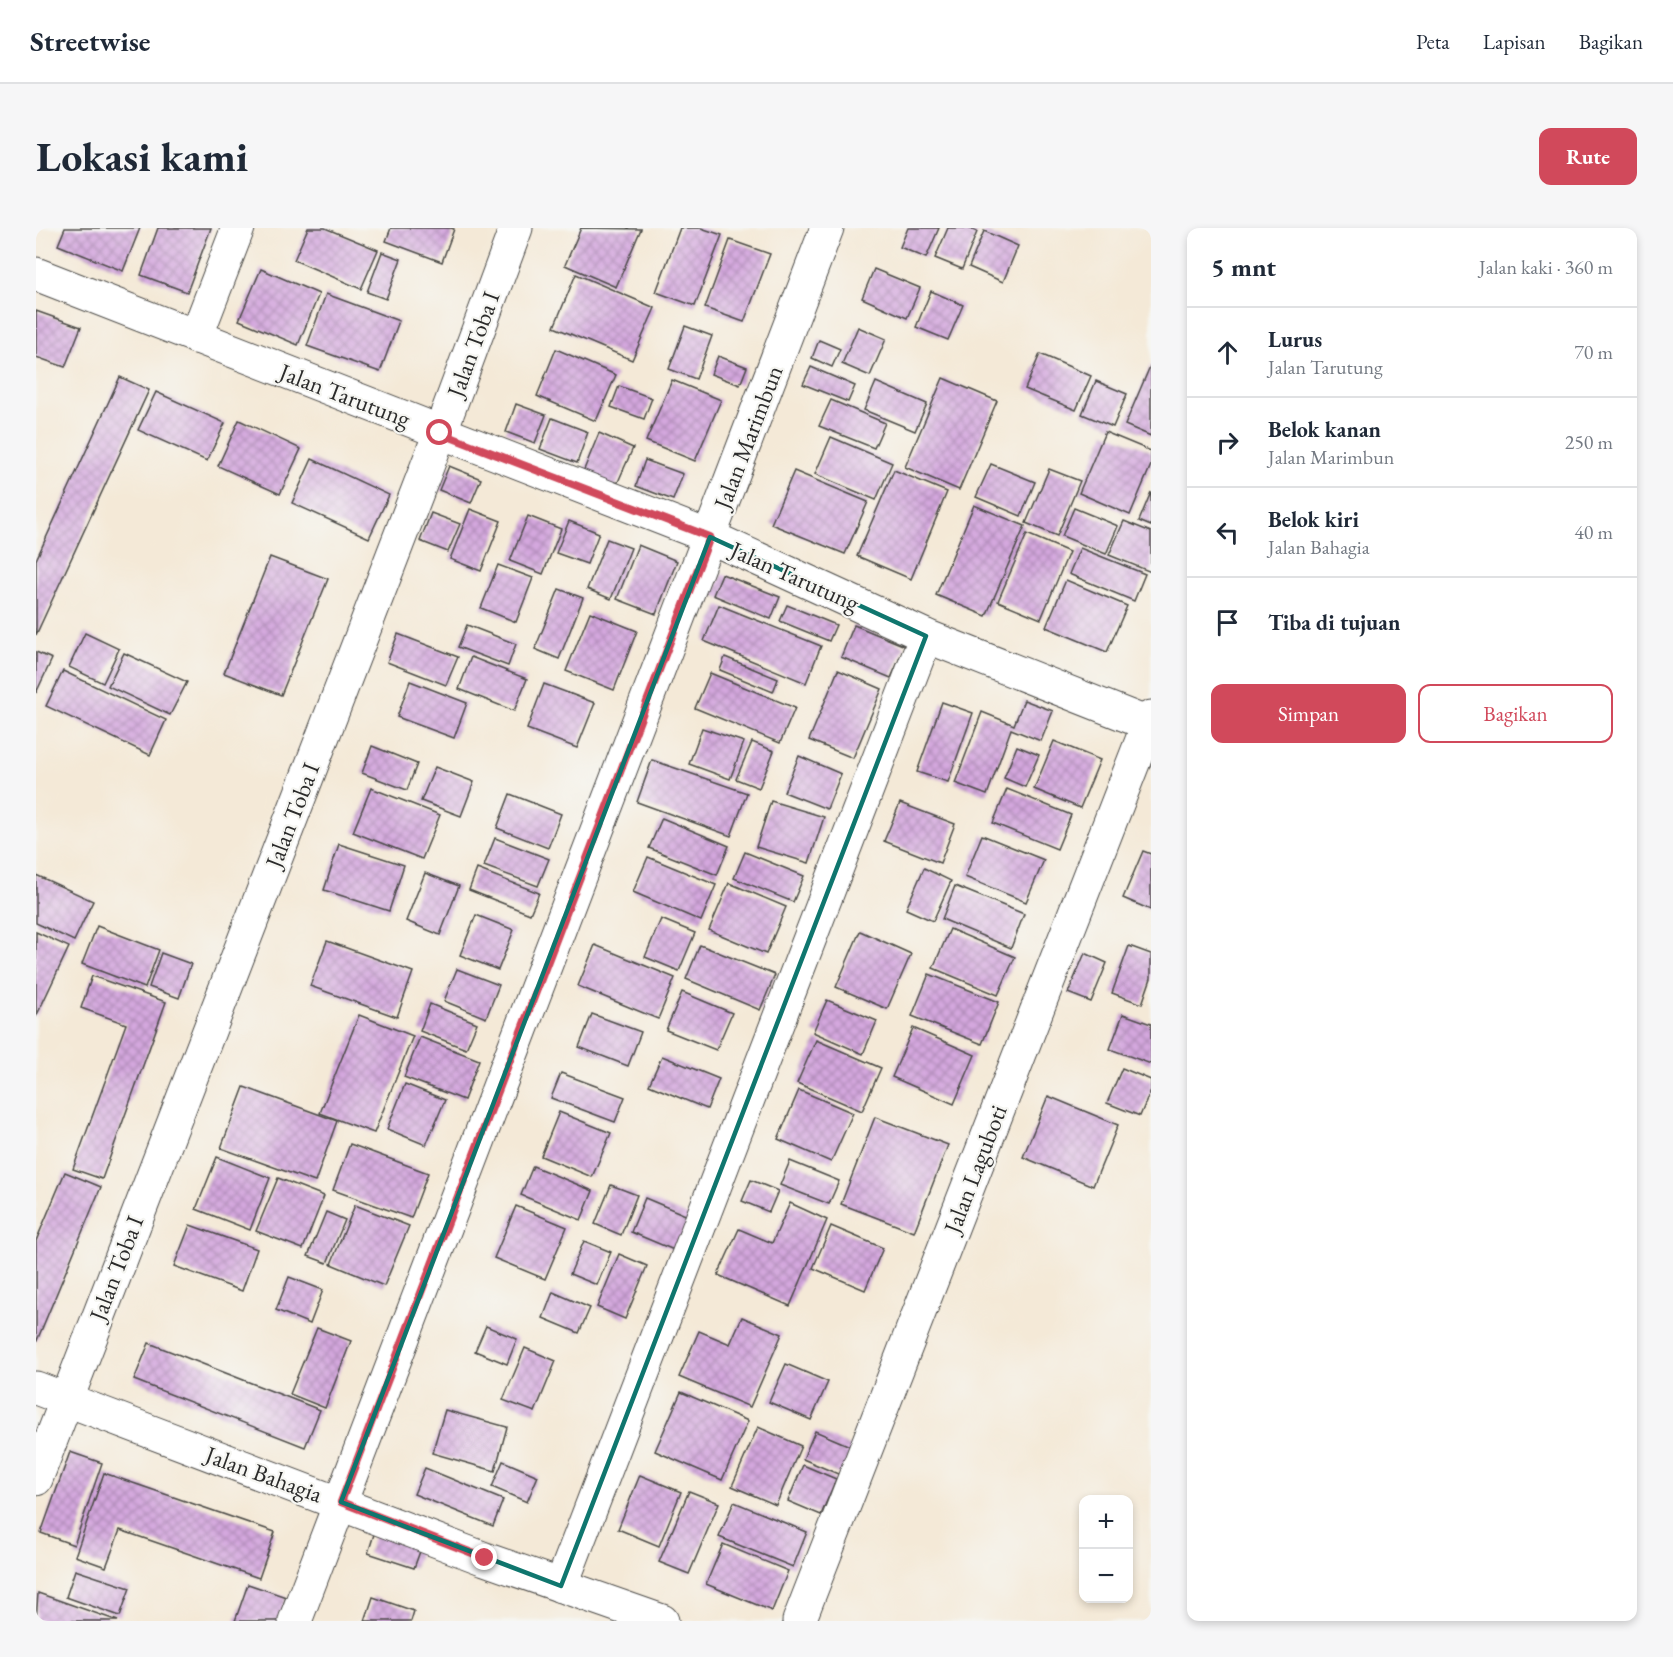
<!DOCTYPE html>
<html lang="id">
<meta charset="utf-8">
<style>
:root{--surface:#fff;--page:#f6f6f7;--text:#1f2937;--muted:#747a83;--line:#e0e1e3;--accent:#d1495b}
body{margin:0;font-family:"EB Garamond",serif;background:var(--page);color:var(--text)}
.controls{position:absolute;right:18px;bottom:18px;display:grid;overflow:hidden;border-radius:12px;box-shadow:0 3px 9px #0003}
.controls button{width:54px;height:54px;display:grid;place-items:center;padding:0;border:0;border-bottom:2px solid var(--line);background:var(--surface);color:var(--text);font:30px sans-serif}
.stop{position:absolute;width:18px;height:18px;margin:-14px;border:4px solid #d1495b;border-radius:50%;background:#fff}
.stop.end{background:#d1495b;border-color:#fff;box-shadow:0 2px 6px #0008}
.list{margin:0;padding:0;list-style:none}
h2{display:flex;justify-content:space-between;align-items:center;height:78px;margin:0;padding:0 24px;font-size:26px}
h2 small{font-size:20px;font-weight:400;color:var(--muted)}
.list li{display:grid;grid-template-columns:39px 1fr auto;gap:18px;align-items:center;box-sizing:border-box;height:90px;padding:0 24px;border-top:2px solid var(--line)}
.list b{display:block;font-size:22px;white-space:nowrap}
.list p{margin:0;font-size:20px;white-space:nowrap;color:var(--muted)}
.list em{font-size:20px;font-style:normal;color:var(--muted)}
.actions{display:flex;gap:12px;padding:18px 24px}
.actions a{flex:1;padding:14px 0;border:2px solid var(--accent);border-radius:12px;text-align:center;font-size:21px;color:var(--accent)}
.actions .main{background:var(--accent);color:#fff}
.icon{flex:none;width:33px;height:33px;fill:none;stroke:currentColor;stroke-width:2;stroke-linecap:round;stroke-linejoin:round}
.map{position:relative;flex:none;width:1115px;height:1393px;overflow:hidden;border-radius:12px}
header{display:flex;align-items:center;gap:36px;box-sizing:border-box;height:84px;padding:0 30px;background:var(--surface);border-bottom:2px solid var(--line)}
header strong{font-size:28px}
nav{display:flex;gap:33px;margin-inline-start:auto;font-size:21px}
.intro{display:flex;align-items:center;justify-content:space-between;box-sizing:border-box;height:144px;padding:0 36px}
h1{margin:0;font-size:42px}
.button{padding:15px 27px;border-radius:12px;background:var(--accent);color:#fff;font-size:21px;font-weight:700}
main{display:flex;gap:36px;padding:0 36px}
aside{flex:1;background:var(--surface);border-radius:12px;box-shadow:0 3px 9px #0003}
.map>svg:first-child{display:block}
.building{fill:url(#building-cross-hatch)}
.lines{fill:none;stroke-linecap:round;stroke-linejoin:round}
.minor-casing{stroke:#494845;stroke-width:35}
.minor{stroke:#fff;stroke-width:33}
.route{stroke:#d1495b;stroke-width:8}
.marked{fill:none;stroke:#0f766e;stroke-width:4.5;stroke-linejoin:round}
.labels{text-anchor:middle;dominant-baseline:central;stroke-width:4.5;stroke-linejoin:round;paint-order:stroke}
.street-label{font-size:24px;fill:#2b2b2b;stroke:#f6f6f2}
</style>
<header>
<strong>Streetwise</strong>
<nav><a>Peta</a><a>Lapisan</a><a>Bagikan</a></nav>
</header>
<div class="intro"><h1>Lokasi kami</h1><a class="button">Rute</a></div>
<main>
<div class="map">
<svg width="1115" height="1393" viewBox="0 0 1115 1393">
<defs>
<pattern id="building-cross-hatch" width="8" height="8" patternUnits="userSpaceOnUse" patternTransform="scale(1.5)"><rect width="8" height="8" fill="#d4a7de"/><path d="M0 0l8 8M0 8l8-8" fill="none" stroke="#ac88b4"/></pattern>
</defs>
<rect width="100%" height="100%" fill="#f6f6f2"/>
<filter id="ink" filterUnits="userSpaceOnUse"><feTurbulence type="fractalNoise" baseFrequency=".0167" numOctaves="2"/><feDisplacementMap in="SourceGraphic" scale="12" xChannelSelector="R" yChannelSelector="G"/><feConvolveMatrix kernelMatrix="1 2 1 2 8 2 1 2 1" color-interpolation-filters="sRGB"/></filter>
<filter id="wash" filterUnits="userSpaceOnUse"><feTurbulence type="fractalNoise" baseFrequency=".008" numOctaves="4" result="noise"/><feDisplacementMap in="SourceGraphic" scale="24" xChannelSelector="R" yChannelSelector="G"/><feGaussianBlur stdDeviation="1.35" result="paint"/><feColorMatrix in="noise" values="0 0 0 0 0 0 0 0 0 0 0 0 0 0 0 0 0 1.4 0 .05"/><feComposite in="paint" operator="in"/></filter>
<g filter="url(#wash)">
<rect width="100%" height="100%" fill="#f4e9d7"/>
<g id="blocks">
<g class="building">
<polygon points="29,0 104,0 87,43 22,17"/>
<polygon points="122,0 175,0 151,64 105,47"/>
<polygon points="272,0 289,0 342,22 325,61 258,32"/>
<polygon points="355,0 415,0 418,1 406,34 350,13"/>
<polygon points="545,0 605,1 580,59 529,37"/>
<polygon points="644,0 665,0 686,7 659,78 620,64"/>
<polygon points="872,0 903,0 890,30 864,19"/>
<polygon points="912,0 932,0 941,4 926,41 899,30"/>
<polygon points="948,3 982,18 967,54 933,39"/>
<polygon points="694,12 734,26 708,94 669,80"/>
<polygon points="346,24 365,31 350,71 331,64"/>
<polygon points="225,41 283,66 262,117 203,92"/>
<polygon points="838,41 884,60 871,90 826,70"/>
<polygon points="540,46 619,80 596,132 518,99"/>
<polygon points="895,63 927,77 912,112 880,99"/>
<polygon points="290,66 363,93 344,144 271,118"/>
<polygon points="0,83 45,99 29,139 0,129"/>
<polygon points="649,98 676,108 660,151 633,141"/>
<polygon points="822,99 850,111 834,148 806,136"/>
<polygon points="783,112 804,121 796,139 776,130"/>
<polygon points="520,121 580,147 560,193 501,168"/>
<polygon points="1004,126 1055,148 1040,182 989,161"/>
<polygon points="682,128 711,139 704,157 675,146"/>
<polygon points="1115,136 1115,208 1089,197"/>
<polygon points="775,139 819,158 812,174 767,156"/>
<polygon points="84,149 113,162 0,407 0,332"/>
<polygon points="907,150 961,173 923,262 869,239"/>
<polygon points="636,152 685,172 659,233 610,213"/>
<polygon points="1060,153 1091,166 1077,199 1046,186"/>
<polygon points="840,154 891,176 879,203 828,182"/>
<polygon points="583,158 616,170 608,191 575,179"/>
<polygon points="120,164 189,195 171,233 102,202"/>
<polygon points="795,172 849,195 838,220 783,198"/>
<polygon points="480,176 510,187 499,215 470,204"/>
<polygon points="516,190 552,204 541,235 504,221"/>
<polygon points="203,192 265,221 244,266 182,238"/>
<polygon points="1069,204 1115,223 1115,237 1094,287 1043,265"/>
<polygon points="563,205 597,220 578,263 545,249"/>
<polygon points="795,209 856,235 840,272 779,246"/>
<polygon points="276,231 353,267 333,310 256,275"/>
<polygon points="609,232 647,246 637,272 600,258"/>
<polygon points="955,236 999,254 985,288 940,269"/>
<polygon points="413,238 445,251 435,275 403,262"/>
<polygon points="1013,241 1044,253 1021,308 990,295"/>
<polygon points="858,242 911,264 875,351 821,328"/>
<polygon points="758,243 832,274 809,326 735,296"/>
<polygon points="1115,264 1115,298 1103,293"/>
<polygon points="938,277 989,298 950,388 900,367"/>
<polygon points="1038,280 1082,298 1070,326 1026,308"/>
<polygon points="434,281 465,293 445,343 414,331"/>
<polygon points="395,285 424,296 412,324 384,313"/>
<polygon points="492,288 525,301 507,346 474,333"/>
<polygon points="533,293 563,305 551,336 520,325"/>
<polygon points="1088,293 1115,304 1115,344 1073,327"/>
<polygon points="991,306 1033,324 1005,391 962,373"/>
<polygon points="571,311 595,320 575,371 551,361"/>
<polygon points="602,317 641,333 620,386 581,371"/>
<polygon points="1044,320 1109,346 1098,373 1033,346"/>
<polygon points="234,329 292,351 245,467 188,445"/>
<polygon points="462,337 497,350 480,394 445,380"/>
<polygon points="686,346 744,369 735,391 677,367"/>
<polygon points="1030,352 1091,378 1071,424 1010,399"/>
<polygon points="523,361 547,370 523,431 499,421"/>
<polygon points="683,377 785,418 770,455 668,413"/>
<polygon points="751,377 800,397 793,413 744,393"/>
<polygon points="554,384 601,403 578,462 530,443"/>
<polygon points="431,397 480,416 472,438 422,419"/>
<polygon points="818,397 869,418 855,450 805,429"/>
<polygon points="49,405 83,421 67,455 33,439"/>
<polygon points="362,406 422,429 410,457 351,434"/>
<polygon points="0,424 16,431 0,465"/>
<polygon points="88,425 151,454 134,487 72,458"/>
<polygon points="435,429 491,451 478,483 423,461"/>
<polygon points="689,429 742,451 737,464 684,442"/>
<polygon points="802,442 846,461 817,530 773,512"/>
<polygon points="27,443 130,492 114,527 10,478"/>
<polygon points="674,445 759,480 744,515 659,480"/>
<polygon points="374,453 431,475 418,510 361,489"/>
<polygon points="508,456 559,475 541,520 491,501"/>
<polygon points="988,472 1017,483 1005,513 975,501 951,567 919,555 946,484 978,497"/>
<polygon points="906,474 937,485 912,554 881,544"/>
<polygon points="666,500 708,514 694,551 653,536"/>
<polygon points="1018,513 1064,532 1044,580 998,561"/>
<polygon points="716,514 738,523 723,560 700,551"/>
<polygon points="336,518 381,536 371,562 326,545"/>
<polygon points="981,518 1003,527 989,559 968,550"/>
<polygon points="763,528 805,546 791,581 748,564"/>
<polygon points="616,532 711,565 695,608 601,574"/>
<polygon points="399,539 438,554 425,588 385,573"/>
<polygon points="335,560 404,587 386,631 317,604"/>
<polygon points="971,561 1035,587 1021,621 957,595"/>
<polygon points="474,566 525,586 512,620 461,600"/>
<polygon points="735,573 788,589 773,635 720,619"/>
<polygon points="864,575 919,596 904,635 848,613"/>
<polygon points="626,590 693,618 681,647 613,620"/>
<polygon points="946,607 1008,632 990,674 929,649"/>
<polygon points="459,610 513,631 502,658 448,638"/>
<polygon points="303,616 368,637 353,683 288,662"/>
<polygon points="1107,623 1115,626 1115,682 1087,670"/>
<polygon points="709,624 768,648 757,674 698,650"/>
<polygon points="612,629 680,657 665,693 597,664"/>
<polygon points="888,640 915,653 897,693 870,681"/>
<polygon points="441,641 503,665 494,686 433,662"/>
<polygon points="389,645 423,658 404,707 370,693"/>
<polygon points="0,647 57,673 38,713 0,695"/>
<polygon points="693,655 750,679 730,726 673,702"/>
<polygon points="919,658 988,686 975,720 906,691"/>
<polygon points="440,687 478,702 462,742 424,727"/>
<polygon points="625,691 659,705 643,743 609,729"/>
<polygon points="61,698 123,722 109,760 46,736"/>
<polygon points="914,701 979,729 962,767 897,740"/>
<polygon points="824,703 875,726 851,781 800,759"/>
<polygon points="0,704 33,719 0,789"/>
<polygon points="291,713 377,744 361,789 274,758"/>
<polygon points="559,717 639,750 622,791 542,758"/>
<polygon points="664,717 739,747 724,782 650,751"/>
<polygon points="1093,718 1115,726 1115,750 1106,776 1076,765"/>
<polygon points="125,725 155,736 143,770 113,759"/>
<polygon points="1049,725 1071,735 1055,774 1032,765"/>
<polygon points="421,741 463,757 450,790 408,773"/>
<polygon points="893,746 963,774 946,816 876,788"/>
<polygon points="56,748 130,774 66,951 37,941 90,796 45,780"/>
<polygon points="646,764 696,785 680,822 630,802"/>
<polygon points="791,772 841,793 827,826 777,804"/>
<polygon points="394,776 441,795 430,821 384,803"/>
<polygon points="556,786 605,804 592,838 543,819"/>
<polygon points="1087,786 1115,796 1115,836 1074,821"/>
<polygon points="323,787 377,808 338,905 284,885"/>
<polygon points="877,800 939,827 918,876 856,849"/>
<polygon points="384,809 443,832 428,872 368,849"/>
<polygon points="780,812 845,840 826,883 761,855"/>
<polygon points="626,828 683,851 671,881 613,857"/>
<polygon points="1086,840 1115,852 1115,862 1104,888 1071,875"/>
<polygon points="525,845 589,869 579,894 515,870"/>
<polygon points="369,856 409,872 390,917 351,901"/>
<polygon points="208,859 301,893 279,954 185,920"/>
<polygon points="763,862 817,885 795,934 742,911"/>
<polygon points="1012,868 1082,897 1057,958 987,929"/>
<polygon points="523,884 575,905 556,949 505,928"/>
<polygon points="839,889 912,917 878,1004 805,976"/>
<polygon points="314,916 392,945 375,990 297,962"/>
<polygon points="181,929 234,950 214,1002 160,981"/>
<polygon points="754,933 803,953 793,976 744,957"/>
<polygon points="497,938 557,963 545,992 485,967"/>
<polygon points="29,944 65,959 0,1115 0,1013"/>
<polygon points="242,950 288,968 267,1021 220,1003"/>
<polygon points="715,952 742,963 733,984 706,973"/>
<polygon points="575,957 601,967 585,1007 559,996"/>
<polygon points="609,970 659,991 645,1025 595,1004"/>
<polygon points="754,975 791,992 754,1078 682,1047 703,1001 736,1015"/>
<polygon points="319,977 373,998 348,1058 295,1036"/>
<polygon points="480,978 531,999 509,1051 458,1030"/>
<polygon points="290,984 309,992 291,1035 272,1028"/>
<polygon points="154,997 221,1021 206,1063 138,1038"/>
<polygon points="795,998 847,1020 829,1062 777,1040"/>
<polygon points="548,1013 575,1024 561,1057 534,1046"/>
<polygon points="583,1026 611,1038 589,1091 561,1079"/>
<polygon points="253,1049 287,1062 274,1096 240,1082"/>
<polygon points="517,1064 554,1080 543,1105 507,1090"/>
<polygon points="706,1089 746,1106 714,1179 643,1149 663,1103 694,1116"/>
<polygon points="450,1098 481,1111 471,1136 439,1123"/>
<polygon points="281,1100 315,1113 289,1180 254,1166"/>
<polygon points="113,1115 284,1182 269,1219 98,1152"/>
<polygon points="489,1120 520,1133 499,1184 467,1172"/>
<polygon points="750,1136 792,1154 775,1192 733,1174"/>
<polygon points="645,1164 712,1193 686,1252 619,1223"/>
<polygon points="409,1182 471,1199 459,1243 396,1225"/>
<polygon points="722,1199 765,1218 740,1277 696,1258"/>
<polygon points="779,1203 821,1221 809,1249 767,1231"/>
<polygon points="34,1224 66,1235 38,1317 5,1305"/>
<polygon points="467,1233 502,1248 491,1274 456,1259"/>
<polygon points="767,1237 800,1251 785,1287 752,1273"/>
<polygon points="389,1240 467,1272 457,1298 378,1266"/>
<polygon points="68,1245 239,1304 223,1350 84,1302 70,1339 39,1328"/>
<polygon points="604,1247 645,1264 623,1318 582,1301"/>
<polygon points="653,1263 683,1275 653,1346 623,1334"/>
<polygon points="698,1274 771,1304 757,1339 683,1309"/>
<polygon points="340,1300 387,1315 378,1340 332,1325"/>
<polygon points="687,1316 752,1343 736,1383 670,1356"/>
<polygon points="39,1342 94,1360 84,1388 30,1369"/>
<polygon points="212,1356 250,1369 242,1393 199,1393"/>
<polygon points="2,1365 82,1393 0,1393"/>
<polygon points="337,1369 378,1383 375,1393 329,1393"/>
</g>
</g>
</g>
<g filter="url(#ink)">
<use href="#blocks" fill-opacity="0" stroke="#494845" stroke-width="1.5"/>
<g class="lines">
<defs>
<g id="minor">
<polyline points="0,46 674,309 890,408 1115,497"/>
<polyline points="160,109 202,0"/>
<polyline points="0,1160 449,1331 626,1393"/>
<polyline points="0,1251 404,205 480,0"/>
<polyline points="525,1358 890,408"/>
<polyline points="259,1393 791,0"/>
<polyline points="763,1393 1115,489"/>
</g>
</defs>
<use href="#minor" class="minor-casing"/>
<use href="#minor" class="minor"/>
</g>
</g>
<g class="lines" filter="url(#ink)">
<polyline class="route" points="404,205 674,309 305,1274 449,1330"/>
</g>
<path class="marked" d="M674,309l216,99 -365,950 -220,-84z"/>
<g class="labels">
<g class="street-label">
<text transform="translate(437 116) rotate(-70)">Jalan Toba I</text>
<text transform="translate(309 167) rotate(21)">Jalan Tarutung</text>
<text transform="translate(712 209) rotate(-69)">Jalan Marimbun</text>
<text transform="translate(759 348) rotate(24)">Jalan Tarutung</text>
<text transform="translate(256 587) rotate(-69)">Jalan Toba I</text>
<text transform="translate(939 941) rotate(-69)">Jalan Laguboti</text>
<text transform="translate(80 1040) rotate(-69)">Jalan Toba I</text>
<text transform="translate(228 1246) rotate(20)">Jalan Bahagia</text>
</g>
</g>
</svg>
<div class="controls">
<button>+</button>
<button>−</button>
</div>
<div class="stop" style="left:404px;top:205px"></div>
<div class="stop end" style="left:449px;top:1330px"></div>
</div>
<aside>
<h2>5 mnt<small>Jalan kaki · 360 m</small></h2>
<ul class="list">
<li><svg class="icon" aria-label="ahead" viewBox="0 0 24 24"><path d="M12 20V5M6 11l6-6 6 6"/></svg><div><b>Lurus</b><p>Jalan Tarutung</p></div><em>70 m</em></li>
<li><svg class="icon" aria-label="right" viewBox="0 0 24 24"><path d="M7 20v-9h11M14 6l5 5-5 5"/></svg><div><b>Belok kanan</b><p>Jalan Marimbun</p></div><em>250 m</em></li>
<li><svg class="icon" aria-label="left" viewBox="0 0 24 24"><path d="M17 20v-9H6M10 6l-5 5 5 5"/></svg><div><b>Belok kiri</b><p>Jalan Bahagia</p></div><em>40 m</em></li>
<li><svg class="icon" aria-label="arrive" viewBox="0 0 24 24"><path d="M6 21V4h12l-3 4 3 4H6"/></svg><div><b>Tiba di tujuan</b></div></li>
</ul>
<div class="actions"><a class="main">Simpan</a><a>Bagikan</a></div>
</aside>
</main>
